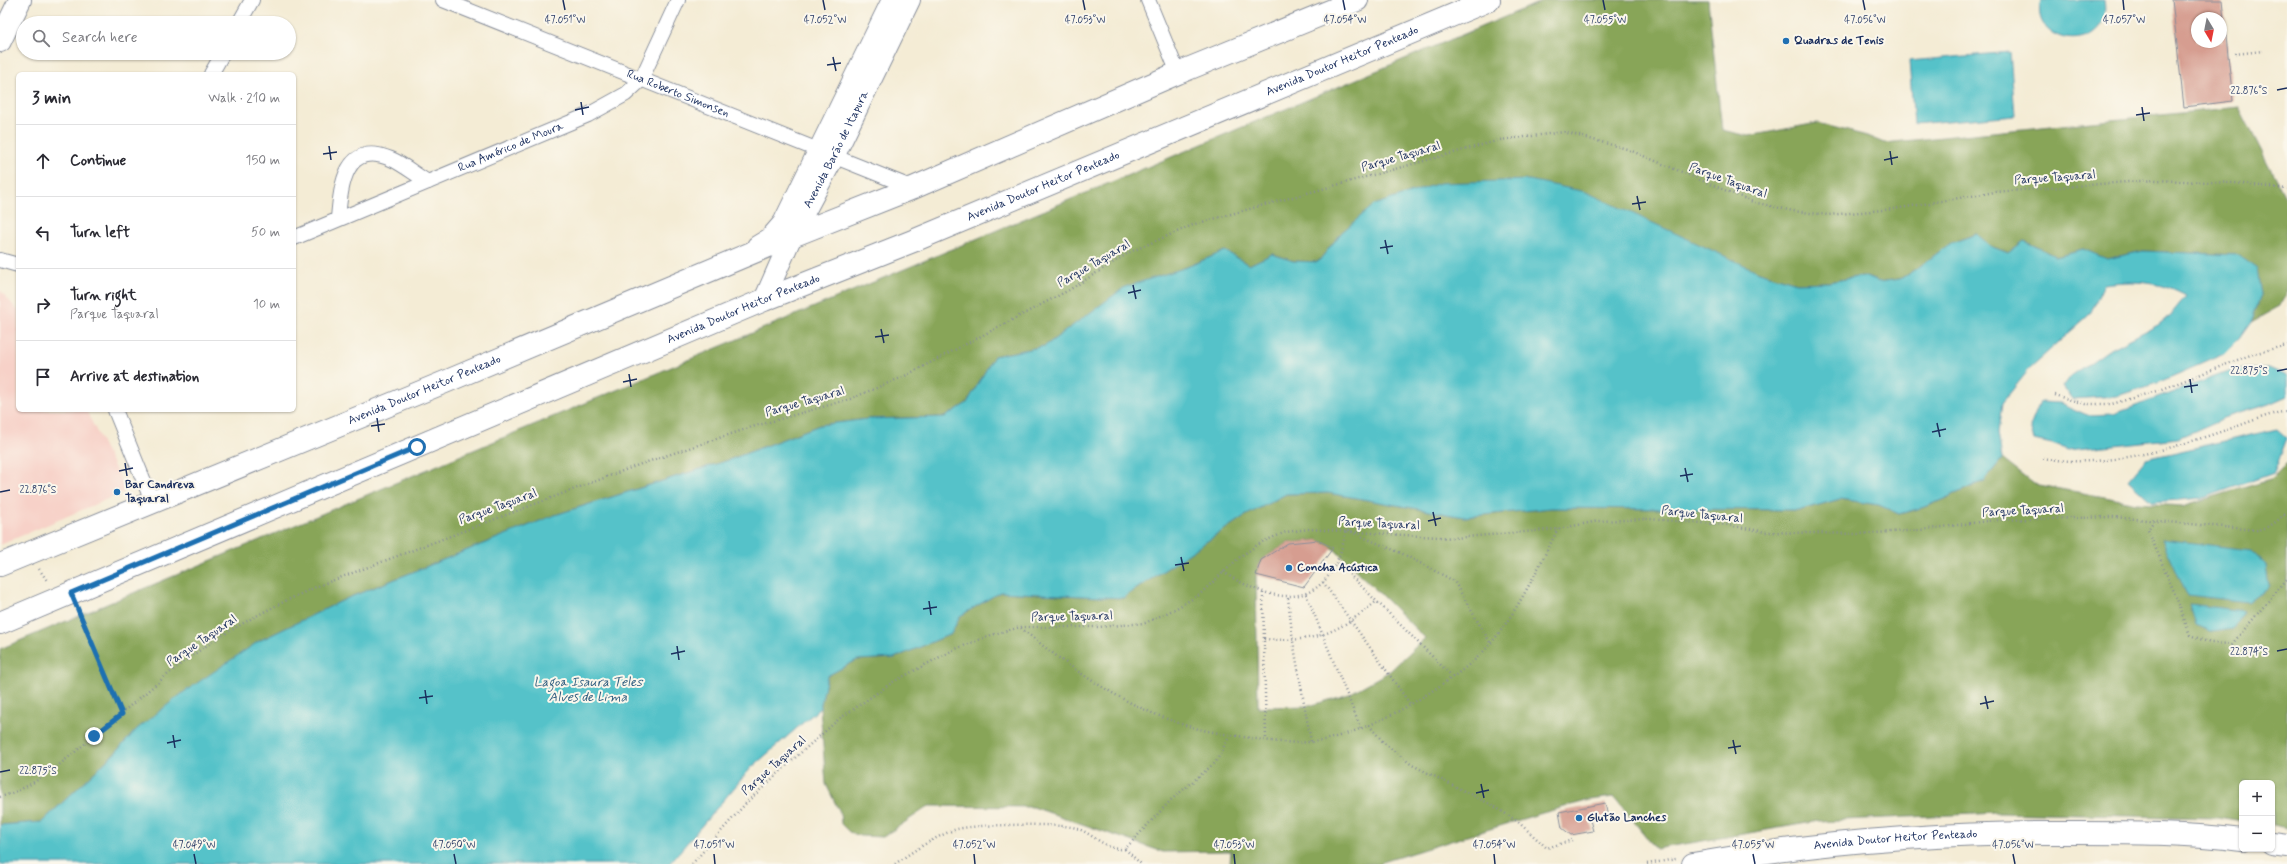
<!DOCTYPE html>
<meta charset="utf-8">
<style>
:root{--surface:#fff;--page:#f2f2f3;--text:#2b2b33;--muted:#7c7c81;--line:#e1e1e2}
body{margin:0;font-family:Mynerve,sans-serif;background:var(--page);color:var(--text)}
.controls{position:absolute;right:12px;bottom:12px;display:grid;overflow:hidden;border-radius:6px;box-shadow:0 1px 3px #0004}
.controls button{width:36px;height:36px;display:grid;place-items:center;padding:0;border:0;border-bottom:1px solid var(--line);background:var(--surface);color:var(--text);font:20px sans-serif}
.compass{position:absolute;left:2191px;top:12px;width:36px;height:36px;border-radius:50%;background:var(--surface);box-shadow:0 1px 3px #0004;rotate:170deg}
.stop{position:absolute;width:12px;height:12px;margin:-9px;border:3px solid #1f6fb2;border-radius:50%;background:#fff}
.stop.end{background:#1f6fb2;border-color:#fff;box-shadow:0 1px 4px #0008}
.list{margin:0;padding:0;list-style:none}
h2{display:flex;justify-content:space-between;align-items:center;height:52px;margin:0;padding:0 16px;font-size:17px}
h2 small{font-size:13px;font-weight:400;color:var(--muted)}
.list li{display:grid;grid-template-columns:26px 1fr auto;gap:12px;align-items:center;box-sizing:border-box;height:72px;padding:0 16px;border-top:1px solid var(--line)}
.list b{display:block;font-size:15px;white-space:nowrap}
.list p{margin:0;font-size:13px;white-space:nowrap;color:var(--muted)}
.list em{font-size:13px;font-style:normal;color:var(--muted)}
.icon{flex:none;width:22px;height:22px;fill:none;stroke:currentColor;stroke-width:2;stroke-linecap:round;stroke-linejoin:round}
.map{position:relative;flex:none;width:2287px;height:864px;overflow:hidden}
.search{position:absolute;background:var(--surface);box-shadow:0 1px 3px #0004;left:16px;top:16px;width:280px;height:44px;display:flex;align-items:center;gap:10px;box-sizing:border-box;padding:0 14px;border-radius:22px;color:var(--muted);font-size:15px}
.panel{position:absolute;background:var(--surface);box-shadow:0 1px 3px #0004;left:16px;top:72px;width:280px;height:340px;border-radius:6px}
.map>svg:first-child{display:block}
.built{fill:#f7d1c8}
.forest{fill:#88a558;stroke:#526a5b;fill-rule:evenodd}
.water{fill:#54c2c9;stroke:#387894}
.building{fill:#d69d90;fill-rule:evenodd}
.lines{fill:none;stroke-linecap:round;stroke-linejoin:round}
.minor-casing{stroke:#888e9a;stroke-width:16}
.secondary-casing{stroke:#888e9a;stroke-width:22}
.primary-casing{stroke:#888e9a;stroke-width:24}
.path{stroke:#888e9a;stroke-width:2.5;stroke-dasharray:1 3;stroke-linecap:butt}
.minor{stroke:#fff;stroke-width:14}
.secondary{stroke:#fff;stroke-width:20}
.primary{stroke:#fff;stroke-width:22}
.route{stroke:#1f6fb2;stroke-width:5}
.ticks{fill:none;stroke:#1b2f5e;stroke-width:1.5}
.poi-dot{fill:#1f6fb2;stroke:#fbf7ec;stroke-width:1.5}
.labels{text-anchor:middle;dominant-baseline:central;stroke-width:4;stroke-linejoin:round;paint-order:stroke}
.poi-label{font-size:12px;font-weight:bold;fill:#1b2f5e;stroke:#fbf7ec;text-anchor:start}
.street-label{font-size:12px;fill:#1b2f5e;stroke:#fbf7ec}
.water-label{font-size:13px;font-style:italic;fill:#2c5b7e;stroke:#fbf7ec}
.ticks-label{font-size:10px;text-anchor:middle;fill:#1b2f5e;stroke:#fbf7ec;stroke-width:4;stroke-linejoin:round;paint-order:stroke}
</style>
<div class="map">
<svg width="2287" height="864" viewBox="0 0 2287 864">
<rect width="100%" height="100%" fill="#fbf7ec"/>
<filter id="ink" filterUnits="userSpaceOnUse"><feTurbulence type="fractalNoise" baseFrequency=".025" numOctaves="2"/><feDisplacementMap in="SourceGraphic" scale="8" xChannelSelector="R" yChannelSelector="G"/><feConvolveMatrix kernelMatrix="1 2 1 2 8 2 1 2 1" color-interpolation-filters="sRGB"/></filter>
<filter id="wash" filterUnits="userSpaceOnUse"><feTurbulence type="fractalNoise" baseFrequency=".012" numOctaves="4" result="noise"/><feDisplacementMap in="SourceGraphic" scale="16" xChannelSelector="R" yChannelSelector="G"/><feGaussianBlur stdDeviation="0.9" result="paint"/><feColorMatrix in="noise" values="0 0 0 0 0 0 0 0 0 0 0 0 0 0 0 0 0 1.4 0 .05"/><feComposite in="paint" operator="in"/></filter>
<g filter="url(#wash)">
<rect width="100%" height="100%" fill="#f4ecd5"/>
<polygon class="built" points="0,290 18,311 18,410 86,410 126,491 0,545"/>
<g class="forest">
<polygon points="1545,0 1708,0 1722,130 1749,136 1817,123 1867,136 1884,143 2239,107 2287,201 2287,290 2280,306 2251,322 2261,296 2237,255 2143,251 2106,259 2083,249 2056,256 2024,241 2008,253 1990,246 1976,234 1951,243 1919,267 1900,279 1879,282 1863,276 1829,282 1797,283 1759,272 1342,232 1318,262 1293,261 1272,254 1249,265 1225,251 1187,267 1071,328 1045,346 994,356 967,403 945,417 868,419 820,425 729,460 555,515 348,598 259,641 137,729 117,751 42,822 0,825 0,649"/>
<path d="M2002,459l32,25 103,19 45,3 88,-26 17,-17v366l-15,-3v-43h-30v39l-24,-4 -220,-5 -179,8 -163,28 -42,-52 -24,3 -51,14 -163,50h-146l1,-13 -68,1 -130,-45 -104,-1 -46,31 -23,-1 -11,-4 -8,-8 -1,-11 -14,-29 -6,-76 7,-32 30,-16 37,-2 57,-24 9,-18 40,-24 123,6 120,-81 43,-23 42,-1 136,24 87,-9 250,2 39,-11 39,6 20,9 29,-8 56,-25zM1318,540l15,8 92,90 -35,33 -41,23 -40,12 -51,1 -2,-132 5,-15 27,-17z"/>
</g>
<g class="water">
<path d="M2041,0h63c10,55 -77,48 -63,0z"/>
<polygon points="2010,52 2015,115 1914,124 1909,61"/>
<path d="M1529,180l57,12 173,80 38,11 32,-1 34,-6 16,6 21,-3 19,-12 32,-24 26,-9 13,12 18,7 16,-12 32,15 27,-7 24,10 36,-8 94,4 20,14 4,27 -10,26 -12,17 -15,15 -67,29 -40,13 -45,3 -9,-12 8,-11 36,-25 50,-26 15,-12 14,-17c-27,-15 -52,-16 -82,-12l-14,30 -59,53 -29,36 -4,29 4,27 -18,22 -56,25 -29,8 -20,-9 -39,-6 -39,11 -250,-2 -87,9 -136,-24 -42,1 -43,23 -120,81 -123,-6 -40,24 -9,18 -57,24 -37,2 -30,16 -7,32 -69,60 -82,96h-669v-39l42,-3 75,-71 20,-22 47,-37 75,-51 89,-43 207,-83 174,-55 91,-35 48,-6 77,-2 22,-14 27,-47 51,-10 80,-59 62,-20 38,-16 24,14 23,-11 21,7 25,1 24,-30 32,-27 66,-22z"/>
<polygon points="2269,368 2287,376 2287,396 2269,404 2223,418 2178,438 2068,450 2052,444 2034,440 2030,427 2040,402 2060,403 2087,415 2114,414 2236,369"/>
<polygon points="2277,429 2287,438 2274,473 2203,498 2152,502 2128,480 2146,459"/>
<polygon points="2162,539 2250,550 2266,565 2269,586 2248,602 2187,595"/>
<polygon points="2190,604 2243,611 2233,629 2213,632 2196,625"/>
</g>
<g id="blocks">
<g class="building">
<path d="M2172,0h50l11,101 -49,6zM2197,18h24v24h-24z"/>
<polygon points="1318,540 1333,548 1304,587 1256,575 1261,560 1288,543"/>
<polygon points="1605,803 1608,817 1590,820 1593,831 1571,835 1562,828 1559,812"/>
</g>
</g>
</g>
<g filter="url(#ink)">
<use href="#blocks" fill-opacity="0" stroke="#888e9a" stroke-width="1"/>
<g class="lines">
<defs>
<g id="minor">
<path id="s1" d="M443,0l470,188"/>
<polyline points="1148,0 1178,73"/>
<polyline points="239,23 252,0"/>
<polyline points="211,74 223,53"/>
<path d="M338,218c3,-33 7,-78 53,-59 12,5 25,16 37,23"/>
<path id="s2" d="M294,238l294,-123 38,-21 15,-14 37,-80"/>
<polyline points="0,260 18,265"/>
<polyline points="115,410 152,501"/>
</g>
<g id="secondary">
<polyline points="757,246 770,238 783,223 892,0"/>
<path id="s3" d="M764,300l28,-64 42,-79 76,-157"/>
</g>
<g id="primary">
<polyline points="0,41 20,0"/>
<path id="s4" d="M0,565l445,-183 347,-146 121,-48 265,-115 179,-73"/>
<path id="s5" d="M0,623l764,-323 149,-59 576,-241"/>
<polyline points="2272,844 2287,846"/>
<path id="s6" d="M1693,864c127,-23 254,-32 383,-31 55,0 111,0 166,7"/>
</g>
</defs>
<use href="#minor" class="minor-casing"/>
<use href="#secondary" class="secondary-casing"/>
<use href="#primary" class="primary-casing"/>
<g class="path">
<polyline points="2235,54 2263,51"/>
<polyline points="2054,395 2085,404 2112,404 2160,390 2253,354 2287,345"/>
<path d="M2043,458c62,11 124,-8 183,-28 14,-4 48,-19 61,-18"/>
<polyline points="2284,515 2287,518"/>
<polyline points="2154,520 2148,530 2175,594 2190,635 2210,643 2232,644 2287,579"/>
<polyline points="1338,563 1453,677"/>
<polyline points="39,569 48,582"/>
<path d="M1223,572c59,38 109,36 123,-42l55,23 53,28 37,63"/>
<polyline points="1323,582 1411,705"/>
<polyline points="1263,593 1266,741"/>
<polyline points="1306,594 1361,729"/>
<polyline points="1288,598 1293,641 1311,742"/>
<polyline points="78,611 122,713"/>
<path d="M1021,628c52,43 111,84 178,101 12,3 26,5 39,7 23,4 48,8 72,6 39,-4 87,-28 119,-49 21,-14 46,-30 62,-50 27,-32 48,-77 67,-114"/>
<path d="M1264,639c53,4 73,-6 113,-38"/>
<polyline points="1369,725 1384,743 1412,765 1492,805 1517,821 1547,848 1572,840"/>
<path d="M0,797c36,-10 65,-37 93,-60 28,-23 55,-47 84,-70 43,-34 92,-59 141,-81l323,-122 111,-37 98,-28 55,-23 164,-86 61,-38 65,-28 305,-84 64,-8 63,17 126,53 40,9 35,4 66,-6 101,-17 159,-12 81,3 52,6"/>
<polyline points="1125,849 1141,864"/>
<path d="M692,864l55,-62 49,-45 43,-38 54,-37 60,-32 38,-15 30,-8h77l47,-4 28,-13 26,-15 42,-39 21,-14 24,-10 23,-3 145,9 104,-9 40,-8 51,-2 80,6 36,7 93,2 63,-4 73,-10 119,-3 144,13c13,-2 21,-9 30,-19"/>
<path d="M895,864c18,-13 38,-26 59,-34 14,-6 106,-7 122,-2 18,6 30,23 49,21l46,-49 45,-38 14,-27"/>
<polyline points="1647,864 1676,859"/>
</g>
<use href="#minor" class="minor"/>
<use href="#secondary" class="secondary"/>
<use href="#primary" class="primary"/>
</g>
</g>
<g class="lines" filter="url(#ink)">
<polyline class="route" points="94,736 122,714 71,593 417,447"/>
</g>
<path class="ticks" d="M563,0l2,10M823,0l2,10M1083,0l2,10M1343,0l2,10M1603,0l2,10M1863,0l2,10M2123,0l1,10M833,57l3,14M827,65l14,-2M2277,90l10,-2M581,102l2,13M2142,107l2,14M575,110l14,-3M2136,115l14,-2M329,146l2,14M1890,151l2,14M323,154l14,-2M1884,160l14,-3M1637,196l3,14M1632,204l14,-2M1385,240l3,14M1380,248l13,-2M1133,285l3,14M1128,293l13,-3M881,329l3,14M875,337l14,-2M2277,371l10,-2M629,374l2,13M2190,379l2,14M623,382l14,-3M2184,387l14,-2M377,418l2,14M1937,423l3,14M371,426l14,-2M1932,432l14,-3M125,463l2,13M1685,468l3,14M119,471l14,-3M1680,476l13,-2M0,492l10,-2M1433,512l3,14M1428,521l13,-3M1181,557l3,14M1175,565l14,-2M929,601l2,14M923,609l14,-2M677,646l2,14M2277,651l10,-2M671,654l14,-3M425,690l2,14M1985,696l3,13M419,698l14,-2M1980,704l14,-3M173,735l2,13M1733,740l3,14M167,743l14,-3M1728,748l13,-2M0,772l10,-2M1481,784l3,14M1476,793l13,-3M194,854l2,10M454,854l2,10M714,854l1,10M974,854l1,10M1234,854l1,10M1494,854l1,10M1753,854l2,10M2013,854l2,10"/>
<g class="poi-dot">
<circle cx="1786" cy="41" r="4"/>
<circle cx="117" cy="492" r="4"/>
<circle cx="1289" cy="568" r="4"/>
<circle cx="1579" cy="818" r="4"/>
</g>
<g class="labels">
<g class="poi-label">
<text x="1794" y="41">Quadras de Tenis</text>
<text x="125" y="485">Bar Candreva<tspan x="125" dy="14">Taquaral</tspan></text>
<text x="1297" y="568">Concha Acústica</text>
<text x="1587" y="818">Glutão Lanches</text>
</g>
<g class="street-label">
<text stroke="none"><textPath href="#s5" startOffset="1455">Avenida Doutor Heitor Penteado</textPath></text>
<text stroke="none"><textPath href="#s1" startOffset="253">Rua Roberto Simonsen</textPath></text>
<text stroke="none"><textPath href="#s2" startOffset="235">Rua Américo de Moura</textPath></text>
<text stroke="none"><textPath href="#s3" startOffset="167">Avenida Barão de Itapura</textPath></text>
<text transform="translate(1401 157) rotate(-16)">Parque Taquaral</text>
<text transform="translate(2055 178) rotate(-4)">Parque Taquaral</text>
<text transform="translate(1728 181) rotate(20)">Parque Taquaral</text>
<text stroke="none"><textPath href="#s5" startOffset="1131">Avenida Doutor Heitor Penteado</textPath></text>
<text transform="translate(1094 264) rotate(-30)">Parque Taquaral</text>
<text stroke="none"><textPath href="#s5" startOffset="807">Avenida Doutor Heitor Penteado</textPath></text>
<text stroke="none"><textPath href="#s4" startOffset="459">Avenida Doutor Heitor Penteado</textPath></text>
<text transform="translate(805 402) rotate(-16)">Parque Taquaral</text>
<text transform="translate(498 507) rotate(-20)">Parque Taquaral</text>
<text transform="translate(2023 511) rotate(-3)">Parque Taquaral</text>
<text transform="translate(1702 515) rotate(6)">Parque Taquaral</text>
<text transform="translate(1379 524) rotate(3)">Parque Taquaral</text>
<text transform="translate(1072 617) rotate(-1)">Parque Taquaral</text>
<text transform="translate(202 641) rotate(-34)">Parque Taquaral</text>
<text transform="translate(774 766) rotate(-42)">Parque Taquaral</text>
<text stroke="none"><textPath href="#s6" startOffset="204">Avenida Doutor Heitor Penteado</textPath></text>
</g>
<g class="water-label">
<text x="588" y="682">Lagoa Isaura Teles<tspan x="588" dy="15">Alves de Lima</tspan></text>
</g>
</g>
<g class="ticks-label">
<text x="565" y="23">47.051°W</text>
<text x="825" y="23">47.052°W</text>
<text x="1605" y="23">47.055°W</text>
<text x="1865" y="23">47.056°W</text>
<text x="1085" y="23">47.053°W</text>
<text x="1345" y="23">47.054°W</text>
<text x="2124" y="23">47.057°W</text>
<text x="2249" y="94">22.876°S</text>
<text x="2249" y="374">22.875°S</text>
<text x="38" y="493">22.876°S</text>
<text x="2249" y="655">22.874°S</text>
<text x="38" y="774">22.875°S</text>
<text x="194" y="848">47.049°W</text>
<text x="454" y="848">47.050°W</text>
<text x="714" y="848">47.051°W</text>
<text x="974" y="848">47.052°W</text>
<text x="1234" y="848">47.053°W</text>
<text x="1494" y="848">47.054°W</text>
<text x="1753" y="848">47.055°W</text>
<text x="2013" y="848">47.056°W</text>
</g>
</svg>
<div class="controls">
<button>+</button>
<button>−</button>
</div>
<svg class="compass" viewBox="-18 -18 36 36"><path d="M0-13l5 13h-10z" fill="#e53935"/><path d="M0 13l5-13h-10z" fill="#7c7c81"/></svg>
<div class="stop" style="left:417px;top:447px"></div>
<div class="stop end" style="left:94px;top:736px"></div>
<div class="search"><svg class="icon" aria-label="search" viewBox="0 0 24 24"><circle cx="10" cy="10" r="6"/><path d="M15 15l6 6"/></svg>Search here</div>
<section class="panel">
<h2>3 min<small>Walk · 210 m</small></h2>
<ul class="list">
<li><svg class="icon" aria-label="ahead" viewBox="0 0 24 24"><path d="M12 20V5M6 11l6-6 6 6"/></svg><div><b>Continue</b></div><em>150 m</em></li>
<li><svg class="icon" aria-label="left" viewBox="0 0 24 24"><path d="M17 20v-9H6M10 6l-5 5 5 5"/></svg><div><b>Turn left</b></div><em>50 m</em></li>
<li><svg class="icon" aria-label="right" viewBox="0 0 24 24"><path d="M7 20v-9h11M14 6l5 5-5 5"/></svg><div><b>Turn right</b><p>Parque Taquaral</p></div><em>10 m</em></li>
<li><svg class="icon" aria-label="arrive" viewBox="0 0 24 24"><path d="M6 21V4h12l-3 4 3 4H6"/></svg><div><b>Arrive at destination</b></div></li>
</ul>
</section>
</div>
